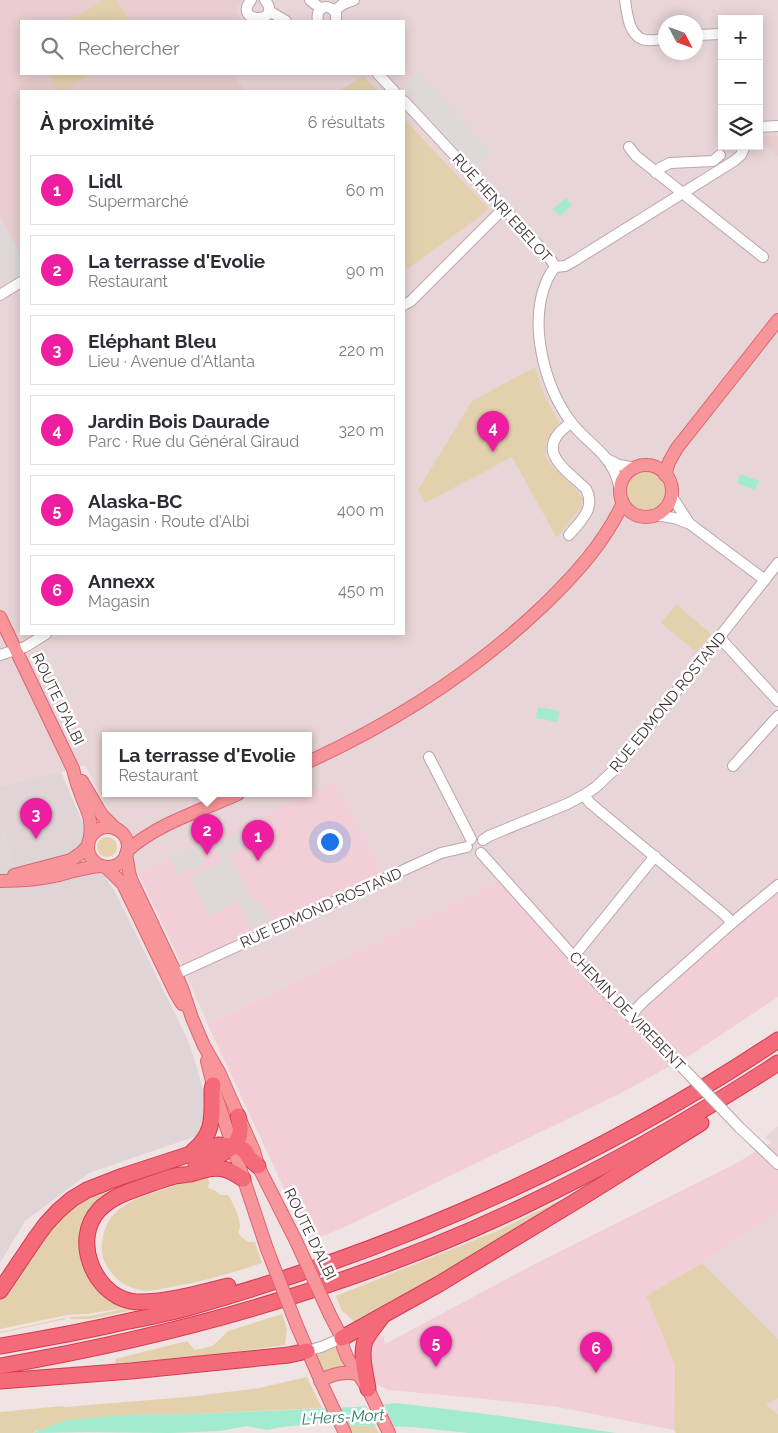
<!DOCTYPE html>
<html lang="fr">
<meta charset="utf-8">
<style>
:root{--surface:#fff;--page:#f7f7f7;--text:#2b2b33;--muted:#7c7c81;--line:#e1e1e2;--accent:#ed1ea0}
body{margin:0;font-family:Raleway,sans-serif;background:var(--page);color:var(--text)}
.controls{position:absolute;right:15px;top:15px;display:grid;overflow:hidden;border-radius:0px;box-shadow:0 2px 12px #0003}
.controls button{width:45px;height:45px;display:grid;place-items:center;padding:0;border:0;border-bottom:1px solid var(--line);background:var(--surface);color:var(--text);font:25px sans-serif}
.compass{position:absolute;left:658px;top:15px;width:45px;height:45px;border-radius:50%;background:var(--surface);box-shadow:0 2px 12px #0003;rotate:131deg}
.you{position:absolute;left:329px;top:841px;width:18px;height:18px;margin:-12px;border:4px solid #fff;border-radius:50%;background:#1a73e8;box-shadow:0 0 0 8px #1a73e833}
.badge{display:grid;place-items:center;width:32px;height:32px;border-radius:50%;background:var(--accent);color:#fff;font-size:16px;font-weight:700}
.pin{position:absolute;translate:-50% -41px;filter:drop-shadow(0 1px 2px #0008)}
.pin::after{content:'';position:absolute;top:26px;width:18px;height:15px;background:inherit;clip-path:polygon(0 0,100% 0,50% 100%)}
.popup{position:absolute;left:102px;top:732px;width:210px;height:65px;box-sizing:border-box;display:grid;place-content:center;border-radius:0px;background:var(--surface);filter:drop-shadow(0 1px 4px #0005);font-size:16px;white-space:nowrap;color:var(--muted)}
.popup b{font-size:19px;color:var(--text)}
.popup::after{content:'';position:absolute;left:50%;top:100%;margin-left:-10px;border:10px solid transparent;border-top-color:var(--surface)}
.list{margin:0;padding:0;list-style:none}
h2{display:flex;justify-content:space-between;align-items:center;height:65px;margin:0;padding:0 20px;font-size:21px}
h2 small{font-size:16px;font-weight:400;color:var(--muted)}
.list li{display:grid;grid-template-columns:32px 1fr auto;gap:15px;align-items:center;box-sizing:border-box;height:70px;margin:0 10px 10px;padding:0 10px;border:1px solid var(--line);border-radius:0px}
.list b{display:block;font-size:19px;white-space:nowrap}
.list p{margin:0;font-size:16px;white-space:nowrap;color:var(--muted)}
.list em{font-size:16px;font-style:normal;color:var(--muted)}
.icon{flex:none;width:28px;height:28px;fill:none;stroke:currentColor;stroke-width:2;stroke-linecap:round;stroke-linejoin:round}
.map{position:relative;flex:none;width:778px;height:1433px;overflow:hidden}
.search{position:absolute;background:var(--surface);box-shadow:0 2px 12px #0003;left:20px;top:20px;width:385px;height:55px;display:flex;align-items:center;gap:12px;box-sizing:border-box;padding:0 18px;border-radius:0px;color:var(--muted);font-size:19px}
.panel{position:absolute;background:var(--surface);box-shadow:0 2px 12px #0003;left:20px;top:90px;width:385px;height:545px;border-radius:0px}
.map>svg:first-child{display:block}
.residential{fill:#e8d5d7;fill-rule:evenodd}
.commercial{fill:#f2ced6}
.industrial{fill:#dfd5d7}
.education{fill:#e9cdcf}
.green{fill:#e3d1ad}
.parking{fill:#ded8d9}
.water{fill:#a2ebcf}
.pier{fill:#f0e3e4}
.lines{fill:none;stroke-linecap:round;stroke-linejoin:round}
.minor-casing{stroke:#bba6a9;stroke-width:12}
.major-casing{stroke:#db6670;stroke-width:14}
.highway-casing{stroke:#d33b51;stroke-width:17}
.minor{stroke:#fff;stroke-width:10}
.major{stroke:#f8959b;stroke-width:12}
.highway{stroke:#f56a79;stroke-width:15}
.minor-bridge-casing{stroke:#bba6a9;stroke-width:12;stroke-linecap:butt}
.major-bridge-casing{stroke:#db6670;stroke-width:14;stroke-linecap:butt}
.minor-bridge{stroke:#fff;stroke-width:10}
.major-bridge{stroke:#f8959b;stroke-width:12}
.labels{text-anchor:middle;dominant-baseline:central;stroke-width:5;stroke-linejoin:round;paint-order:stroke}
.street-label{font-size:15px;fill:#423436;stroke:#fff}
.water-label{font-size:16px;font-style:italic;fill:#2b8162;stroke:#fff}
</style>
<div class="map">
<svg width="778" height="1433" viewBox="0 0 778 1433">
<rect width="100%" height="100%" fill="#f0e3e4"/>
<g class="residential">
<path d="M0,0h778v874l-146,134 -126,-137 -13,13 -285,141 -26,-60 201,-91 -48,-91 -197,90 -29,-61 -24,-47 -24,7 -61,15zM722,19h37v127h-37zM21,21h383v53h-383zM666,22h30v30h-30zM21,91h383v543h-383zM106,736h202v58h-202z"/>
<polygon points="778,1126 778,1149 765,1137"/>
<polygon points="778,1212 778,1339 702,1263"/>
<polygon points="778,1398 778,1414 766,1405"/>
</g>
<g class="commercial">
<polygon points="335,782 383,874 182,965 138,873"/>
<polygon points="506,871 632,1008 778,874 778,997 692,1054 621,1093 349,1225 309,1242 208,1025 493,884"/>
<polygon points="771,1143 778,1149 778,1212 702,1263 646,1296 675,1365 674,1430 558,1407 466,1397 388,1390 369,1380 368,1352 375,1338 383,1335 385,1344 533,1265 735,1164"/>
</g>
<polygon class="industrial" points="61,772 107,880 114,890 189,1042 209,1109 211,1131 89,1173 25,1221 0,1263 0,787"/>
<g class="education">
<polygon points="0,0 243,0 235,11 242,21 21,21 21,74 233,74 244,91 21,91 21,255 0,216"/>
<polygon points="778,136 778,156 759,140 759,137"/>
</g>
<g class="green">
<polygon points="104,0 116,0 129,21 68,21"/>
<polygon points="48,74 91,74 61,91 58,91"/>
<polygon points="363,76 378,91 339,91"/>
<polygon points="404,119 488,208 482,215 407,269 404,265"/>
<polygon points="535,367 544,395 559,422 546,442 546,457 551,465 575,488 583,499 581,507 557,538 512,457 425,503 418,490 472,401"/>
<circle cx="645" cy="491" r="21"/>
<polygon points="676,604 711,634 696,652 661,623"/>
<circle cx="107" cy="847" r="10"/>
<path d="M202,1177l6,1 1,5 -1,5 8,3 4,4h8c5,7 12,23 12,31 0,3 -2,5 -1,8 2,3 7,6 9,8h7l7,21c-30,10 -60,19 -92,24 -9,2 -21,5 -30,3 -17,-3 -27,-13 -35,-27 -4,-8 -4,-17 -2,-26 6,-31 32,-38 59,-47 13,-5 26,-9 40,-13z"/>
<path d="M109,1190c-9,7 -18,15 -23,25 -13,26 -5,69 21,83 9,5 20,7 30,10v1l-46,10h-21v-2l20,-1 33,-7v-1l-35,6 -21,1 -67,14v-29l48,-70 35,-31z"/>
<polygon points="559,1201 559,1205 356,1323 342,1311 336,1296 497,1231"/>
<polygon points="702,1263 778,1339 778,1398 766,1405 778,1414 778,1433 676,1433 674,1430 675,1365 646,1296"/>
<polygon points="282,1314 287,1329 285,1345 210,1355 116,1364 115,1359 187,1341 195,1350 212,1346 217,1342 228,1331"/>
<polygon points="65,1318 66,1319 0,1333 0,1332"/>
<polygon points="337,1347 347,1367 324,1373 316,1353 326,1351"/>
<polygon points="307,1377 322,1408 194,1414 122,1415 36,1431 33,1433 0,1433 0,1412 62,1406 65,1407 187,1397 259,1388"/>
<polygon points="348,1425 375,1426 379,1433 352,1433"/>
</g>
<g class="parking">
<polygon points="418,72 493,152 476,167 402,87"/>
<polygon points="0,219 21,256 21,274 1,286"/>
<polygon points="252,824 260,839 229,854 253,902 259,899 270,919 251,929 237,901 209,916 190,877 222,861 213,844"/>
<polygon points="1,825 7,838 11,849 11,862 0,865"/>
<polygon points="200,845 205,864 178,875 170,858"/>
</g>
<g class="water">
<polygon points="566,198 572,205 560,216 553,209"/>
<polygon points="740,474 759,481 755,490 737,483"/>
<polygon points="538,707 559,711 557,722 536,718"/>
<polygon points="397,1403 494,1415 616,1433 469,1433 412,1427 313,1424 282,1427 267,1430 247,1426 220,1431 171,1433 87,1432 33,1433 66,1420 122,1415 194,1414 355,1407"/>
</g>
<polygon class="pier" points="383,1402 395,1429 377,1428 365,1404"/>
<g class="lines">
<defs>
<g id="minor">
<path d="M251,0c-19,24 33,24 14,0"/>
<polyline points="310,0 321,9"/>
<path d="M625,0c2,12 3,33 17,39 6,3 17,0 24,0"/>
<polyline points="269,11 286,21"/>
<polyline points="334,11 343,4 354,0"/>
<path d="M318,21c-3,-14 10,-19 18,-8v8"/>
<polyline points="696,35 722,34"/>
<polyline points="378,74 394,91"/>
<path d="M404,101l146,157 5,9c-3,4 -6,9 -8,13 -19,43 -3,106 24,142 12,17 34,29 43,49 3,5 4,12 6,18"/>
<polyline points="759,127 778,126"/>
<polyline points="629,147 636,156 763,257"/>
<polyline points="656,173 660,168 670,163 713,161 720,155"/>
<polyline points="555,267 565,266 574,261 734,161 741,155 745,146"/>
<polyline points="0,295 21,282"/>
<polyline points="404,305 411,301 504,208"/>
<polyline points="607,459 619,465 636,468"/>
<polyline points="671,495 689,523"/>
<polyline points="655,515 674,518 690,524 765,580"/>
<path d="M569,535c12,-15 27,-26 17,-46 -22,-21 -54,-40 -15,-66"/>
<polyline points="720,638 778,701"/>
<polyline points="0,655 25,647 46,634"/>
<polyline points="429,757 471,839"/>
<polyline points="733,766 778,716"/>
<polyline points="584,795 590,803 725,915 732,923"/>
<polyline points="483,840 489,836 567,804 584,795 596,787 615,769 778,563"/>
<polyline points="481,853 598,984 682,1067"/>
<polyline points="574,956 655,856"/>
<polyline points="176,974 441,853 467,847"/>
<polyline points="630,1016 643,1002 732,923 778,885"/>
<polyline points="740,1128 778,1164"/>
<polyline points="307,1351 321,1347 342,1338"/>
</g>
<g id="major">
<circle cx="646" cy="491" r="26"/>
<polyline points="665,475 669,462 677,448 778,320"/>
<path d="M0,617l73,152c2,7 3,14 6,20 6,20 14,26 11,48"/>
<path d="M308,762c87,-40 167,-91 236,-157 32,-31 60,-62 79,-102"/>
<polyline points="82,781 102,815 116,829"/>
<circle cx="108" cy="847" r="20"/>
<path d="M127,851c31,-28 74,-40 111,-57"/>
<polyline points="126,854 129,872 131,879 176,974 183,991 192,1018 204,1046 219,1072 254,1151 258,1166 296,1241"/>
<polyline points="106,867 123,884 176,994 182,1004"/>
<polyline points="14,875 71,860 81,853 88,846"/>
<path d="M0,881c20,0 39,-1 59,-6 14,-4 27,-8 42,-9"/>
<polyline points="207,1061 215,1093 267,1249"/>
<polyline points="330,1315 342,1338 343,1347 347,1357 368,1389 389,1433"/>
<polyline points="297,1326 325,1391 345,1433"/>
<path d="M320,1381c12,-7 24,-10 37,-7"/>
</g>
<g id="highway">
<path d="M193,1151c22,-18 19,-35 19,-61l1,-5"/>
<path d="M196,1164c15,-5 42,-13 44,-32 1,-5 -1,-11 -2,-16"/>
<path d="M228,1286c-24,6 -74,20 -98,15 -37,-8 -58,-62 -31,-91 14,-15 35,-20 54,-27 7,-2 14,-5 22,-7 4,-1 10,-1 15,-2 6,-1 12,-4 18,-5 14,-3 24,2 35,10"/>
<polyline points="0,1291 35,1239 46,1224 58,1211 72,1199 87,1190 123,1176 218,1145 239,1147 245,1151 250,1159 258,1166"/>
<polyline points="342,1338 439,1284 581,1198 701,1123"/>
<path d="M0,1346c43,-7 86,-15 129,-25 20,-4 41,-8 62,-14 208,-59 407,-147 587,-267"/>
<path d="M0,1366c181,-31 358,-81 524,-160 88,-42 172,-90 254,-143"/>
<polyline points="0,1381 131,1371 289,1355 307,1351"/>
<path d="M368,1389c-2,-14 -8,-34 -3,-48 4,-8 11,-16 16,-23"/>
</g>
</defs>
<use href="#minor" class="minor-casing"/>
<use href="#major" class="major-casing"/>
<use href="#highway" class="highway-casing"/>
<use href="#minor" class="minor"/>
<use href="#major" class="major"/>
<use href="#highway" class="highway"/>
<defs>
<polyline id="minor-bridge" points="682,1067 740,1128"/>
<g id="major-bridge">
<polyline points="296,1241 330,1315"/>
<polyline points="267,1249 297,1326"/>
</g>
</defs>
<use href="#minor-bridge" class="minor-bridge-casing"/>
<use href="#major-bridge" class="major-bridge-casing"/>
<use href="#minor-bridge" class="minor-bridge"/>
<use href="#major-bridge" class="major-bridge"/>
</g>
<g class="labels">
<g class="street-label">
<text transform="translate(502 208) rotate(48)">RUE HENRI EBELOT</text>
<text transform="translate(58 699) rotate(64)">ROUTE D'ALBI</text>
<text transform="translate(668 702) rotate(-51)">RUE EDMOND ROSTAND</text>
<text transform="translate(321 908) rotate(-24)">RUE EDMOND ROSTAND</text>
<text transform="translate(627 1011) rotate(46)">CHEMIN DE VIREBENT</text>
<text transform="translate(310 1234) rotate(64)">ROUTE D'ALBI</text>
</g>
<g class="water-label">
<text transform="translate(343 1417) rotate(-3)">L'Hers-Mort</text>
</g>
</g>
</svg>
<div class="controls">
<button>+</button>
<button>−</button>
<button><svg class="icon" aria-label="layers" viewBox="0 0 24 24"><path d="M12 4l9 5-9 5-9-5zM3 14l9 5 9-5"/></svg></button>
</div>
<svg class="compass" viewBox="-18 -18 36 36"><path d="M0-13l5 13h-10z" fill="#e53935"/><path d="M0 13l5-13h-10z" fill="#7c7c81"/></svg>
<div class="you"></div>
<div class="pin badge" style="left:258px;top:861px">1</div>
<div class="pin badge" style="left:207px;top:855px">2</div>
<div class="popup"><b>La terrasse d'Evolie</b>Restaurant</div>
<div class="pin badge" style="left:36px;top:839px">3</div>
<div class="pin badge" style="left:493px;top:452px">4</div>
<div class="pin badge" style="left:436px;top:1367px">5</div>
<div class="pin badge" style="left:596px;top:1373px">6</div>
<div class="search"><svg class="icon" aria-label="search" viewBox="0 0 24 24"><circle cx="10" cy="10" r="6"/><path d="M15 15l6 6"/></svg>Rechercher</div>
<section class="panel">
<h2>À proximité<small>6 résultats</small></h2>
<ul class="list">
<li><span class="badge">1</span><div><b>Lidl</b><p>Supermarché</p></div><em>60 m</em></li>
<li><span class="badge">2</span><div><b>La terrasse d'Evolie</b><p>Restaurant</p></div><em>90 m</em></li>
<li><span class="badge">3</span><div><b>Eléphant Bleu</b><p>Lieu · Avenue d'Atlanta</p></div><em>220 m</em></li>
<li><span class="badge">4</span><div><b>Jardin Bois Daurade</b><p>Parc · Rue du Général Giraud</p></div><em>320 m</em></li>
<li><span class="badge">5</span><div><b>Alaska-BC</b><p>Magasin · Route d'Albi</p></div><em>400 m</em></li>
<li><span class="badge">6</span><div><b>Annexx</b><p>Magasin</p></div><em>450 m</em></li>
</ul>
</section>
</div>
